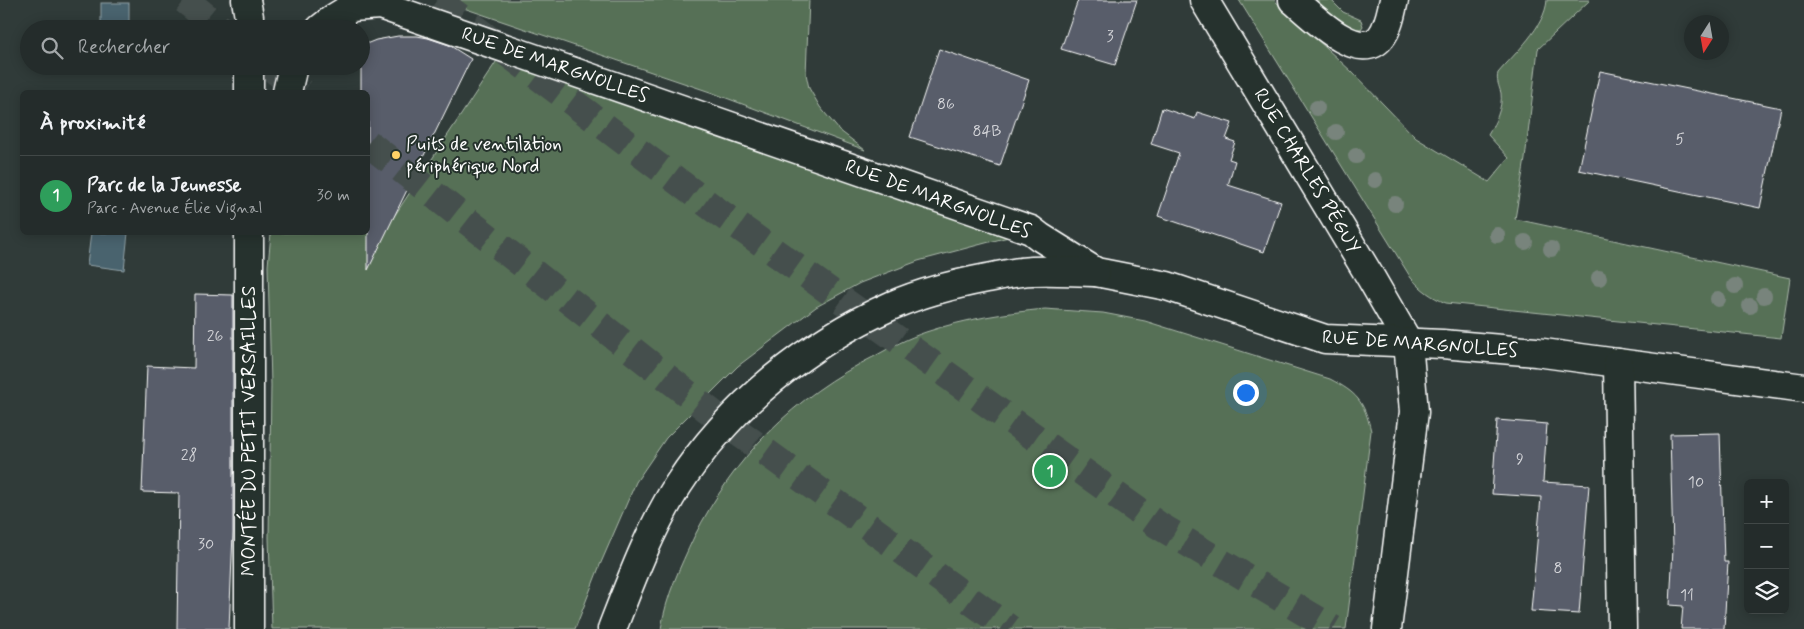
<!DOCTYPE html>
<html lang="fr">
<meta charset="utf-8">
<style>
:root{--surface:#242c2b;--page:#2c3433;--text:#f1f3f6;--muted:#a3a7a9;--line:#414847;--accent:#ffd166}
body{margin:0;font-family:Mynerve,sans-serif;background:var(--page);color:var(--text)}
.controls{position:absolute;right:15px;bottom:15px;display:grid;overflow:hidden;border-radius:8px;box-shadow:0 2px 12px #0003}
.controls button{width:45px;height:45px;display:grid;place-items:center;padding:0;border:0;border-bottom:1px solid var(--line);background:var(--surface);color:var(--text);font:25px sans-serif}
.compass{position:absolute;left:1684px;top:15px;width:45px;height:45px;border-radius:50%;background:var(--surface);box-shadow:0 2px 12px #0003;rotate:191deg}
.you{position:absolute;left:1245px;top:392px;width:18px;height:18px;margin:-12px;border:4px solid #fff;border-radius:50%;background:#1a73e8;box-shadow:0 0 0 8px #1a73e833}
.badge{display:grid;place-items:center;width:32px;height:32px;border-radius:50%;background:var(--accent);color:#fff;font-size:16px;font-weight:700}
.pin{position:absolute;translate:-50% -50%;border:2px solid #fff;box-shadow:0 1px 5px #0006}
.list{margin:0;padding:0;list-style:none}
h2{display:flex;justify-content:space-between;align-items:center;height:65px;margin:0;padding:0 20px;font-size:21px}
h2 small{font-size:16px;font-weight:400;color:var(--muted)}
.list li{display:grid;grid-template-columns:32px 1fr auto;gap:15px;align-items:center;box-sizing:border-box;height:80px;padding:0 20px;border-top:1px solid var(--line)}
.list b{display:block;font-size:19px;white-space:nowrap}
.list p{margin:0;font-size:16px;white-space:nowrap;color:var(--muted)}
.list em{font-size:16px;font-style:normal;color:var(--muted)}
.icon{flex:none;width:28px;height:28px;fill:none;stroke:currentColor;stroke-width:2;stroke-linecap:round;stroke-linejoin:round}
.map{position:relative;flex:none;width:1804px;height:629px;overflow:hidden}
.search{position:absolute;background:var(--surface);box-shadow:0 2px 12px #0003;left:20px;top:20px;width:350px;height:55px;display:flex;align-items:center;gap:12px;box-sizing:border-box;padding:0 18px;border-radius:28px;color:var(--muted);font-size:19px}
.panel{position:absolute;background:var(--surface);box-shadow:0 2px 12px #0003;left:20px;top:90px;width:350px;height:145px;border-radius:8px}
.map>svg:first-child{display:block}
.green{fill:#567056;stroke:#aab8aa}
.water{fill:#49646e;stroke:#92a2a8}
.building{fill:#585d6a;stroke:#fff}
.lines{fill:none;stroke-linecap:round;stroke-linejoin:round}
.highway-tunnel{stroke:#454f4d;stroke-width:28;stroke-dasharray:28 14;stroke-linecap:butt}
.minor-casing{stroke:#fff;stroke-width:31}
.minor{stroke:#26332d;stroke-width:28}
.tree{fill:#78847c}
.poi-dot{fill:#ffd166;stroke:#26332d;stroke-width:2}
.labels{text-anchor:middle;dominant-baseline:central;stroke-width:4;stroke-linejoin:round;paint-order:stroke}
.number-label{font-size:16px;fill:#d5d6da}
.street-label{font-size:19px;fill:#fff;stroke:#26332d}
.poi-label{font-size:19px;fill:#fff;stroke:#26332d;text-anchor:start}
</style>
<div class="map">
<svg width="1804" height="629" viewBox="0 0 1804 629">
<rect width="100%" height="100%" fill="#303b39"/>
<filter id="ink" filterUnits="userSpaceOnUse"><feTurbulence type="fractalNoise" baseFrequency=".02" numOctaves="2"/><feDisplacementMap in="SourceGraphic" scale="10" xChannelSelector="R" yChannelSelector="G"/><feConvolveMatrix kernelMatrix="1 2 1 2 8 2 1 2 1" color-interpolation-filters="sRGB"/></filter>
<g filter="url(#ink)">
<g class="green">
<polygon points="440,0 809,0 806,74 809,88 820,107 839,130 865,150 713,93"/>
<path d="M1239,0h35l78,72 64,66 73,44 20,-24 -21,-23c7,-12 15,-27 13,-42 -2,-7 -5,-13 -3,-20 17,-20 47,-46 49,-73h43l-52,49 -13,110 -10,60 275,59 -9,60 -335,-35c-15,-6 -24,-13 -35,-25z"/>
<polygon points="1306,0 1331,0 1343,12 1361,20 1363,26 1361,29 1344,28"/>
<polygon points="498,59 1012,236 918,261 860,283 816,307 738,366 666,438 636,482 600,565 575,629 272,629 269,538 271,385 268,266 271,233 368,232 368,222 376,225 393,218"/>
<path d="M1045,309l58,4 42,8 185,58c27,14 34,22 41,52l-25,198h-685c5,-33 19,-62 33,-92 41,-81 99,-140 181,-181 16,-9 33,-18 51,-24 39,-13 78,-19 119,-23z"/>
</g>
<g class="water">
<rect x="101" y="3" width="28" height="26"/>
<polygon points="91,233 128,233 124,270 87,265"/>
</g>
<g class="building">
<polygon points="1078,0 1137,0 1115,65 1061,49"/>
<polygon points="398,36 417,36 428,38 449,45 471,59 368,270 368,92 361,92 361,46 376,40"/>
<polygon points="939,49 1029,80 1000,166 910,137"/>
<polygon points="1600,71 1781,108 1760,208 1579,170"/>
<polygon points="1162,108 1195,119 1197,112 1232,123 1226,139 1235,142 1229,159 1235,161 1228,185 1281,202 1264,252 1158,216 1179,153 1151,144"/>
<polygon points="195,294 233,295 233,533 229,629 177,629 179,493 142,492 147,366 194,368"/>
<polygon points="1497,420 1547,424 1543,482 1589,485 1579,614 1531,611 1541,497 1492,494"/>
<polygon points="1720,433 1724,562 1728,562 1724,629 1681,629 1683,606 1670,605 1673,548 1670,434"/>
</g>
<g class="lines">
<g class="highway-tunnel">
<polyline points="185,0 221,29"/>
<polyline points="437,0 717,211 1158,525 1333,629"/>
<polyline points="269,66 303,92"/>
<polyline points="368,143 716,416 1010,629"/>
</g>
<defs>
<g id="minor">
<polyline points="246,0 249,17 249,29"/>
<polyline points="1204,0 1371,278 1408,342 1414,412 1387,629"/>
<path d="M1293,0c17,14 66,65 88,37 8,-10 10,-25 13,-37"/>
<polyline points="320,29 334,18 352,7 380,5 1031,230 1040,237 1096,272 1167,286 1325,339 1442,344 1536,352 1804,388"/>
<polyline points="249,92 249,66"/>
<polyline points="287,92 293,66"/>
<polyline points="1618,363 1622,629"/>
<polyline points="249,629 249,232"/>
<path d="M612,629c19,-49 38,-100 66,-144 52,-80 129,-142 215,-180 30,-13 63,-21 94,-27 11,-2 23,-5 34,-6 24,-3 51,0 75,0"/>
</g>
</defs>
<use href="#minor" class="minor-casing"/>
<use href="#minor" class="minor"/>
</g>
<g class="tree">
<circle cx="1317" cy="108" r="8"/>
<circle cx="1336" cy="132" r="8"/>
<circle cx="1356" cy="156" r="8"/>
<circle cx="1375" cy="180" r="8"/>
<circle cx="1395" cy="204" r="8"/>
<circle cx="1497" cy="235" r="8"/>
<circle cx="1525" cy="242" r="8"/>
<circle cx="1551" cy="249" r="8"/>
<circle cx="1599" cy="278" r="8"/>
<circle cx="1735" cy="286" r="8"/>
<circle cx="1764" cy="296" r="8"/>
<circle cx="1718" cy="299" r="8"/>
<circle cx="1750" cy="306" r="8"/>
</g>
</g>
<circle class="poi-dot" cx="396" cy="155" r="5"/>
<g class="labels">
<g class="number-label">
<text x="1110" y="36">3</text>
<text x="946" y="104">86</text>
<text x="987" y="131">84B</text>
<text x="1680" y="139">5</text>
<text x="215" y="336">26</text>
<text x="189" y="455">28</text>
<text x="1520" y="459">9</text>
<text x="1696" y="482">10</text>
<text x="206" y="544">30</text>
<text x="1558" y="568">8</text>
<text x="1687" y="595">11</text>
</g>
<g class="street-label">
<text transform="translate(555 65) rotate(19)">RUE DE MARGNOLLES</text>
<text transform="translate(1307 171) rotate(59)">RUE CHARLES PÉGUY</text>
<text transform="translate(938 199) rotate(20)">RUE DE MARGNOLLES</text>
<text transform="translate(1420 344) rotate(4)">RUE DE MARGNOLLES</text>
<text transform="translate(249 431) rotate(-90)">MONTÉE DU PETIT VERSAILLES</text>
</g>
<g class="poi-label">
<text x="406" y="144">Puits de ventilation<tspan x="406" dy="22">périphérique Nord</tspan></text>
</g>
</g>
</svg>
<div class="controls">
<button>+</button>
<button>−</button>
<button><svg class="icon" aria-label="layers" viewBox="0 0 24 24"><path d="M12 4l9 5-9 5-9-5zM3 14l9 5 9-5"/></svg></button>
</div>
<svg class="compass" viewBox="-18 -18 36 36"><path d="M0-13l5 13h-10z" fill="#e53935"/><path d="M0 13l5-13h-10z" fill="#a3a7a9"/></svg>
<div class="you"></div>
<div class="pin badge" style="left:1050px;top:471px;background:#2e9e5b">1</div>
<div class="search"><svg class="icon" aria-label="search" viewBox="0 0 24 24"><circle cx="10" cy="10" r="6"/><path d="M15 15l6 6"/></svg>Rechercher</div>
<section class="panel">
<h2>À proximité<small></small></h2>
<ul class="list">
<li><span class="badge" style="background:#2e9e5b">1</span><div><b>Parc de la Jeunesse</b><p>Parc · Avenue Élie Vignal</p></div><em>30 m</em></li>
</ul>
</section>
</div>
